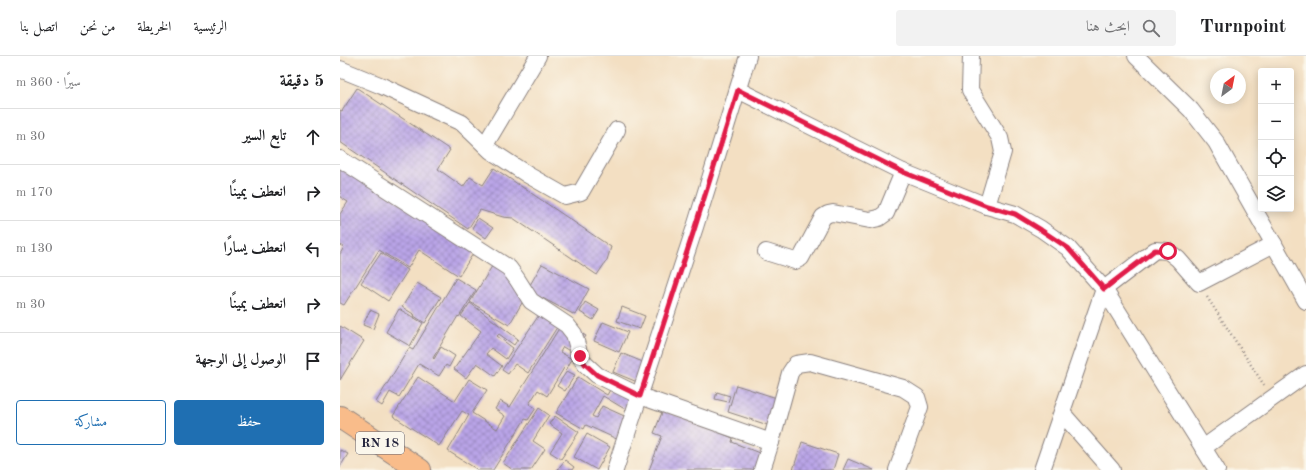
<!DOCTYPE html>
<html lang="ar">
<meta charset="utf-8">
<style>
:root{--surface:#fff;--page:#f2f2f2;--text:#202124;--muted:#757577;--line:#e0e0e0;--accent:#1f6fb2}
body{margin:0;font-family:"Old Standard TT",Amiri,serif;background:var(--page);color:var(--text);direction:rtl}
.controls{position:absolute;right:12px;top:12px;display:grid;overflow:hidden;border-radius:4px;box-shadow:0 2px 10px #0003}
.controls button{width:36px;height:36px;display:grid;place-items:center;padding:0;border:0;border-bottom:1px solid var(--line);background:var(--surface);color:var(--text);font:20px sans-serif}
.compass{position:absolute;left:870px;top:12px;width:36px;height:36px;border-radius:50%;background:var(--surface);box-shadow:0 2px 10px #0003;rotate:32deg}
.stop{position:absolute;width:12px;height:12px;margin:-9px;border:3px solid #e11d48;border-radius:50%;background:#fff}
.stop.end{background:#e11d48;border-color:#fff;box-shadow:0 1px 4px #0008}
.list{margin:0;padding:0;list-style:none}
h2{display:flex;justify-content:space-between;align-items:center;height:52px;margin:0;padding:0 16px;font-size:17px}
h2 small{font-size:13px;font-weight:400;color:var(--muted)}
.list li{display:grid;grid-template-columns:26px 1fr auto;gap:12px;align-items:center;box-sizing:border-box;height:56px;padding:0 16px;border-top:1px solid var(--line)}
.list b{display:block;font-size:15px;white-space:nowrap}
.list em{font-size:13px;font-style:normal;color:var(--muted)}
.actions{display:flex;gap:8px;padding:12px 16px}
.actions a{flex:1;padding:9px 0;border:1px solid var(--accent);border-radius:4px;text-align:center;font-size:14px;color:var(--accent)}
.actions .main{background:var(--accent);color:#fff}
.icon{flex:none;width:22px;height:22px;fill:none;stroke:currentColor;stroke-width:2;stroke-linecap:round;stroke-linejoin:round}
.map{position:relative;flex:none;width:966px;height:414px;overflow:hidden;direction:ltr}
header{display:flex;align-items:center;gap:24px;box-sizing:border-box;height:56px;padding:0 20px;background:var(--surface);border-bottom:1px solid var(--line)}
header strong{font-size:19px}
nav{display:flex;gap:22px;margin-inline-start:auto;font-size:14px}
.search{width:280px;height:36px;background:var(--page);display:flex;align-items:center;gap:10px;box-sizing:border-box;padding:0 14px;border-radius:4px;color:var(--muted);font-size:15px}
main{display:flex}
aside{flex:1;background:var(--surface)}
.map>svg:first-child{display:block}
.building{fill:url(#building-cross-hatch)}
.lines{fill:none;stroke-linecap:round;stroke-linejoin:round}
.minor-casing{stroke:#8a807e;stroke-width:18}
.primary-casing{stroke:#8a807e;stroke-width:24}
.path{stroke:#8a807e;stroke-width:2.5;stroke-dasharray:1 3;stroke-linecap:butt}
.minor{stroke:#fff;stroke-width:16}
.primary{stroke:#f9bc8a;stroke-width:22}
.route{stroke:#e11d48;stroke-width:5}
.labels{text-anchor:middle;dominant-baseline:central;stroke-width:3;stroke-linejoin:round;paint-order:stroke}
.shield{fill:#fbf7ec;stroke:#636270;stroke-width:1}
.shield-label{font-size:13px;font-weight:bold;fill:#22223b}
</style>
<header>
<strong>Turnpoint</strong>
<div class="search"><svg class="icon" aria-label="search" viewBox="0 0 24 24"><circle cx="10" cy="10" r="6"/><path d="M15 15l6 6"/></svg>ابحث هنا</div>
<nav><a>الرئيسية</a><a>الخريطة</a><a>من نحن</a><a>اتصل بنا</a></nav>
</header>
<main>
<div class="map">
<svg width="966" height="414" viewBox="0 0 966 414">
<defs>
<pattern id="building-cross-hatch" width="8" height="8" patternUnits="userSpaceOnUse"><rect width="8" height="8" fill="#b9a4e7"/><path d="M0 0l8 8M0 8l8-8" fill="none" stroke="#9685bc"/></pattern>
</defs>
<rect width="100%" height="100%" fill="#fbf7ec"/>
<filter id="ink" filterUnits="userSpaceOnUse"><feTurbulence type="fractalNoise" baseFrequency=".025" numOctaves="2"/><feDisplacementMap in="SourceGraphic" scale="8" xChannelSelector="R" yChannelSelector="G"/><feConvolveMatrix kernelMatrix="1 2 1 2 8 2 1 2 1" color-interpolation-filters="sRGB"/></filter>
<filter id="wash" filterUnits="userSpaceOnUse"><feTurbulence type="fractalNoise" baseFrequency=".012" numOctaves="4" result="noise"/><feDisplacementMap in="SourceGraphic" scale="16" xChannelSelector="R" yChannelSelector="G"/><feGaussianBlur stdDeviation="0.9" result="paint"/><feColorMatrix in="noise" values="0 0 0 0 0 0 0 0 0 0 0 0 0 0 0 0 0 1.4 0 .05"/><feComposite in="paint" operator="in"/></filter>
<g filter="url(#wash)">
<rect width="100%" height="100%" fill="#f3dfc2"/>
<g id="blocks">
<g class="building">
<polygon points="17,32 110,94 98,113 123,131 130,121 143,129 154,112 271,191 267,204 257,219 173,162 163,161 140,154 128,173 0,86 0,54 2,55"/>
<polygon points="0,109 136,193 119,220 79,194 68,212 39,194 4,249 0,247 0,198 4,191 0,189 0,158 8,146 0,141"/>
<polygon points="138,162 153,172 146,182 132,172"/>
<polygon points="41,197 68,214 48,245 21,227"/>
<polygon points="154,207 190,229 202,208 249,233 235,259 189,235 169,269 130,246"/>
<polygon points="116,222 136,234 119,261 118,260 93,302 94,303 101,291 115,300 109,311 106,309 99,320 79,308 59,341 50,336 42,350 36,346 69,292 73,294"/>
<polygon points="77,227 101,241 85,267 74,260 75,259 62,251"/>
<polygon points="245,246 259,254 253,264 240,256"/>
<polygon points="130,247 178,283 174,289 159,278 157,280 173,292 166,303 151,292 146,298 162,310 155,320 137,307 126,322 114,313 141,275 121,260"/>
<polygon points="282,251 305,260 300,273 277,265"/>
<polygon points="59,253 83,267 70,290 46,276"/>
<polygon points="203,253 221,265 188,317 175,308 168,318 162,314"/>
<polygon points="30,254 39,258 33,273 23,269"/>
<polygon points="223,266 246,280 234,298 223,291 220,296 232,303 226,314 224,312 207,340 198,334 189,348 196,352 188,364 185,363 153,414 138,414 108,395 129,359 122,355 99,390 53,360 78,321 115,345 129,323 147,334 132,357 157,373 165,360 155,353 160,345 170,351"/>
<polygon points="263,266 288,276 279,296 254,285"/>
<polygon points="0,270 24,285 0,324"/>
<polygon points="281,297 310,309 302,328 273,316"/>
<polygon points="227,315 235,319 225,335 217,330"/>
<polygon points="238,321 267,339 274,327 296,340 288,355 263,340 252,360 256,362 262,350 291,363 281,385 246,369 244,373 216,357"/>
<polygon points="396,329 443,344 434,371 388,356"/>
<polygon points="377,336 390,340 388,346 375,343"/>
<polygon points="199,352 209,359 193,385 205,393 191,414 173,414 163,407"/>
<polygon points="323,354 393,382 392,386 424,399 418,414 309,414 322,380 314,377"/>
<polygon points="215,360 239,376 221,403 210,396 222,377 209,368"/>
<polygon points="247,378 270,391 257,414 234,401"/>
<polygon points="462,386 498,398 493,414 453,414"/>
<polygon points="0,394 8,398 0,411"/>
<polygon points="508,403 534,414 503,414"/>
<polygon points="225,404 234,411 232,414 217,414"/>
</g>
</g>
</g>
<g filter="url(#ink)">
<use href="#blocks" fill-opacity="0" stroke="#8a807e" stroke-width="1"/>
<g class="lines">
<defs>
<g id="minor">
<polyline points="631,0 630,34 660,82 663,96 647,150"/>
<polyline points="796,0 851,54 876,86 966,245"/>
<polyline points="0,13 42,30 122,67 151,95 188,119 225,140 241,136 277,74"/>
<polyline points="398,34 563,116 647,150 675,158 701,173 728,192 764,233 877,414"/>
<polyline points="145,89 198,0"/>
<polyline points="0,103 169,212 177,223 191,245 227,269 234,278 240,300 245,308 257,319 300,340 431,386"/>
<polyline points="426,196 455,205 461,202 483,161 488,158 493,157 530,164 539,162 546,157 563,116"/>
<polyline points="722,357 772,414"/>
<polyline points="863,392 966,318"/>
<polyline points="275,414 355,171 408,0"/>
<polyline points="422,414 431,386 450,317 456,308 470,306 563,332 577,341 580,351 557,414"/>
<polyline points="702,414 764,233 815,194 828,195 838,203 859,227 934,188"/>
</g>
<polyline id="primary" points="0,361 80,414"/>
</defs>
<use href="#minor" class="minor-casing"/>
<use href="#primary" class="primary-casing"/>
<polyline class="path" points="867,241 924,329"/>
<use href="#minor" class="minor"/>
<use href="#primary" class="primary"/>
</g>
</g>
<g class="lines" filter="url(#ink)">
<polyline class="route" points="240,300 245,308 257,319 300,340 355,171 398,34 563,116 647,150 675,158 701,174 728,192 764,233 815,194 828,195"/>
</g>
<g class="labels">
<rect class="shield" x="16" y="376" width="48" height="22" rx="3"/>
<g class="shield-label">
<text x="40" y="387">RN 18</text>
</g>
</g>
</svg>
<div class="controls">
<button>+</button>
<button>−</button>
<button><svg class="icon" aria-label="locate" viewBox="0 0 24 24"><circle cx="12" cy="12" r="6"/><path d="M12 2v4M12 18v4M2 12h4M18 12h4"/></svg></button>
<button><svg class="icon" aria-label="layers" viewBox="0 0 24 24"><path d="M12 4l9 5-9 5-9-5zM3 14l9 5 9-5"/></svg></button>
</div>
<svg class="compass" viewBox="-18 -18 36 36"><path d="M0-13l5 13h-10z" fill="#e53935"/><path d="M0 13l5-13h-10z" fill="#757577"/></svg>
<div class="stop" style="left:828px;top:195px"></div>
<div class="stop end" style="left:240px;top:300px"></div>
</div>
<aside>
<h2>5 دقيقة<small>سيرًا · 360 m</small></h2>
<ul class="list">
<li><svg class="icon" aria-label="ahead" viewBox="0 0 24 24"><path d="M12 20V5M6 11l6-6 6 6"/></svg><div><b>تابع السير</b></div><em>30 m</em></li>
<li><svg class="icon" aria-label="right" viewBox="0 0 24 24"><path d="M7 20v-9h11M14 6l5 5-5 5"/></svg><div><b>انعطف يمينًا</b></div><em>170 m</em></li>
<li><svg class="icon" aria-label="left" viewBox="0 0 24 24"><path d="M17 20v-9H6M10 6l-5 5 5 5"/></svg><div><b>انعطف يسارًا</b></div><em>130 m</em></li>
<li><svg class="icon" aria-label="right" viewBox="0 0 24 24"><path d="M7 20v-9h11M14 6l5 5-5 5"/></svg><div><b>انعطف يمينًا</b></div><em>30 m</em></li>
<li><svg class="icon" aria-label="arrive" viewBox="0 0 24 24"><path d="M6 21V4h12l-3 4 3 4H6"/></svg><div><b>الوصول إلى الوجهة</b></div></li>
</ul>
<div class="actions"><a class="main">حفظ</a><a>مشاركة</a></div>
</aside>
</main>
